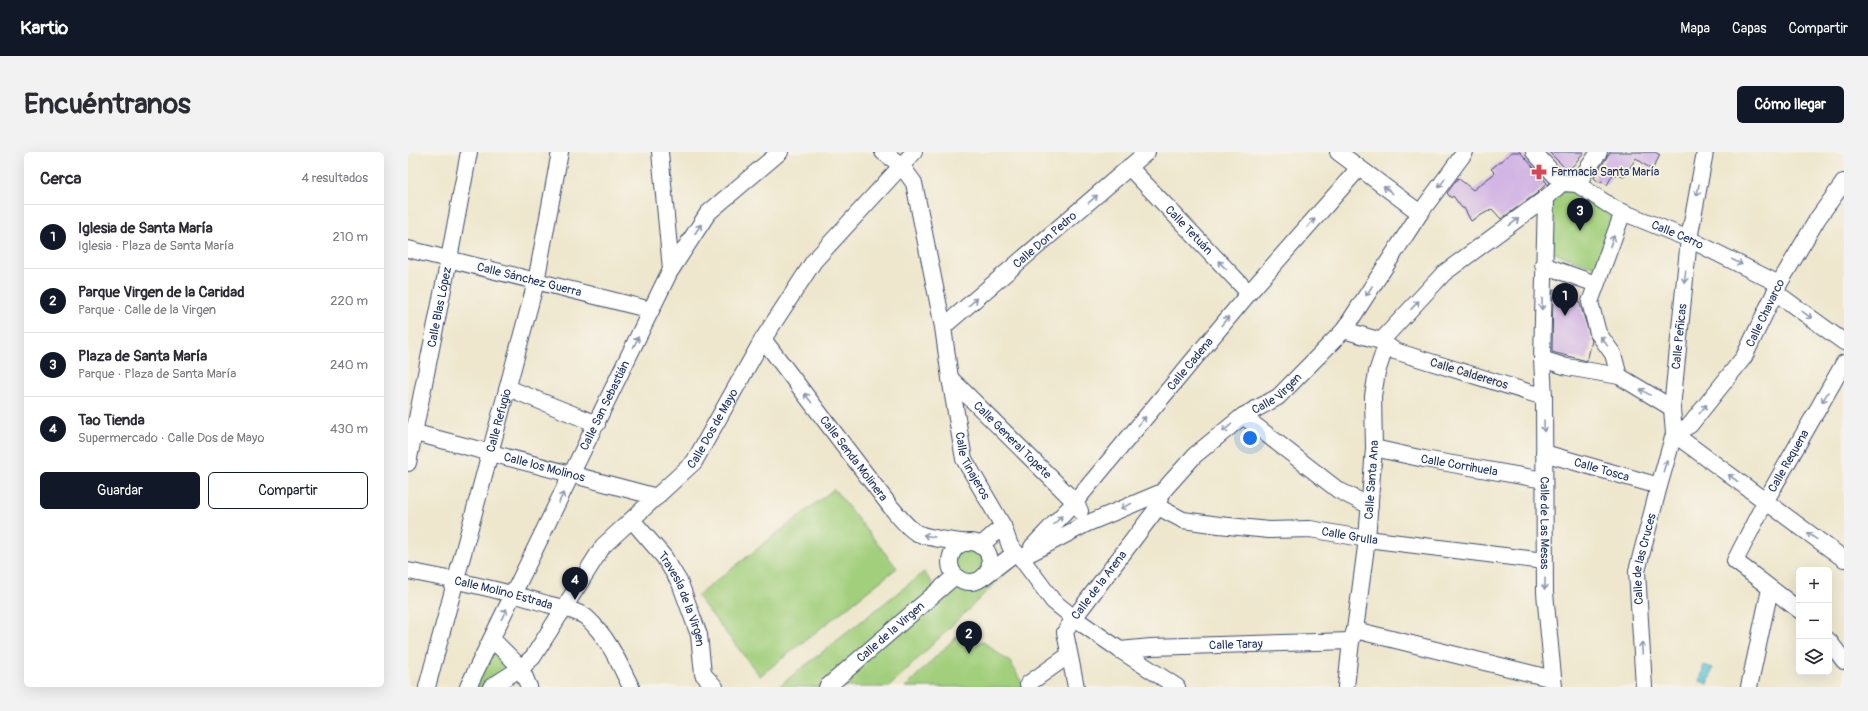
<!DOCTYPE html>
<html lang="es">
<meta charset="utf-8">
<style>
:root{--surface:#fff;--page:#f2f2f3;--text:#2b2b33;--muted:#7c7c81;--line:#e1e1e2;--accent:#111827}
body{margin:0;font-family:Pangolin,sans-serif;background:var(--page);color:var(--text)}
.controls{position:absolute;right:12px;bottom:12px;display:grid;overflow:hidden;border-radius:6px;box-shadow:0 4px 16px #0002}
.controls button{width:36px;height:36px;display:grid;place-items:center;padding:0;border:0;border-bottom:1px solid var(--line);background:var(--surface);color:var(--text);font:20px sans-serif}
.you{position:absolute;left:842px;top:286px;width:14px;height:14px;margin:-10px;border:3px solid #fff;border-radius:50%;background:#1a73e8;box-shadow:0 0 0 6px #1a73e833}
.badge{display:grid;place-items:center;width:26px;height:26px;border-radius:50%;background:var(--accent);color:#fff;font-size:13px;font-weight:700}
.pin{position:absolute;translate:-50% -33px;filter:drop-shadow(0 1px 2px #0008)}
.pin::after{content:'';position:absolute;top:21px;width:14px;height:12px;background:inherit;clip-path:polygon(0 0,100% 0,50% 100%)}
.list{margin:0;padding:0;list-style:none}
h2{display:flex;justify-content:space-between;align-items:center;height:52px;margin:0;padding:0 16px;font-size:17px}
h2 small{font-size:13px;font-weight:400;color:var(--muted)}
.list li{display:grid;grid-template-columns:26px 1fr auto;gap:12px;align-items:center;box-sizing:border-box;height:64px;padding:0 16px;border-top:1px solid var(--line)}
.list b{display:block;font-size:15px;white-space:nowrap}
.list p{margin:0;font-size:13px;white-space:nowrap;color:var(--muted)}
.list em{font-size:13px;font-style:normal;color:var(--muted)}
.actions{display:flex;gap:8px;padding:12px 16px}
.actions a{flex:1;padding:9px 0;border:1px solid var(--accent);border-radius:6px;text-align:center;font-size:14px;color:var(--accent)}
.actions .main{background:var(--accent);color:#fff}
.icon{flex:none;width:22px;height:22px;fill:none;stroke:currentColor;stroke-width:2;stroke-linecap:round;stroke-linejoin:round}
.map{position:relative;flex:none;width:1436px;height:535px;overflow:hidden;border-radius:6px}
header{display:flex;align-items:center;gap:24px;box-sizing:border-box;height:56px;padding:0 20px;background:var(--accent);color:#fff}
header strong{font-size:19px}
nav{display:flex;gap:22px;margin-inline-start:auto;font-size:14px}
.intro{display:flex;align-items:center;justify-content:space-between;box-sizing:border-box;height:96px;padding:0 24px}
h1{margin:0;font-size:28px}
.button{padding:10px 18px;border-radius:6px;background:var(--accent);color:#fff;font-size:14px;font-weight:700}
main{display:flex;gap:24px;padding:0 24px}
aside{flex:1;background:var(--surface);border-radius:6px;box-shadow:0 4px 16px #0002}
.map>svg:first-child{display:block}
.green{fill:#a2cf7c;stroke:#5e7f6d}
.water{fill:#5bc5d6;stroke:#3b7a9a}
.building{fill:#d2b5e4}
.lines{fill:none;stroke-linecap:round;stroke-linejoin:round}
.minor-casing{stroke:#3b4b6f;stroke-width:18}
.minor{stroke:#fff;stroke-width:16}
.oneway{stroke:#8d97ae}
.labels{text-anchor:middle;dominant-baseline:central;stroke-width:3.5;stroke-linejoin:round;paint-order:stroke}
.poi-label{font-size:12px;fill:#1b2f5e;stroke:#f7f3e8;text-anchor:start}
.street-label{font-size:12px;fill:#1b2f5e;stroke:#f7f3e8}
</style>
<header>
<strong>Kartio</strong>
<nav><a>Mapa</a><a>Capas</a><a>Compartir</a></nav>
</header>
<div class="intro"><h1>Encuéntranos</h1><a class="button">Cómo llegar</a></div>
<main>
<aside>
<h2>Cerca<small>4 resultados</small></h2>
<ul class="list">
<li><span class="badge">1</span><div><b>Iglesia de Santa María</b><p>Iglesia · Plaza de Santa María</p></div><em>210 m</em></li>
<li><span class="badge">2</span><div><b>Parque Virgen de la Caridad</b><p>Parque · Calle de la Virgen</p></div><em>220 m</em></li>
<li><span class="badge">3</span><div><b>Plaza de Santa María</b><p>Parque · Plaza de Santa María</p></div><em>240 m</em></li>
<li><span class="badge">4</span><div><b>Tao Tienda</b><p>Supermercado · Calle Dos de Mayo</p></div><em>430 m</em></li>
</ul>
<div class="actions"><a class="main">Guardar</a><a>Compartir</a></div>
</aside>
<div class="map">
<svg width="1436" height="535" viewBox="0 0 1436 535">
<rect width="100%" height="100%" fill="#f7f3e8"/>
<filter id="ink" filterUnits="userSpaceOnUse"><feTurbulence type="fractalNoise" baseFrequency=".025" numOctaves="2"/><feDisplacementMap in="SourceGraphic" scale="8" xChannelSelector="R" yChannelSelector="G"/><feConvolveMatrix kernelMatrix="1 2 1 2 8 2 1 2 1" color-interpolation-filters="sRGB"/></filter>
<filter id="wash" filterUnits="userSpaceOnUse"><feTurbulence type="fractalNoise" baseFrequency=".012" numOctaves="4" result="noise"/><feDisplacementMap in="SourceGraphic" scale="16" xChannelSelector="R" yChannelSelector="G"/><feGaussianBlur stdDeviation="0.9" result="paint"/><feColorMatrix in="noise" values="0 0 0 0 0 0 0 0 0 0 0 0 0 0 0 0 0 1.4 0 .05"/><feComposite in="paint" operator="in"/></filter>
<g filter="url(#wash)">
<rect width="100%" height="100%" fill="#eee7cd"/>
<g class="green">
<polygon points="1154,31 1207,57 1193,117 1135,97 1138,46"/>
<polygon points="426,337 489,416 352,524 289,444"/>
<circle cx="560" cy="411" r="15"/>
<path d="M613,406l-132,129h-111l146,-115 14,19 17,-15c4,3 9,6 14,7 9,0 42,-20 52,-25z"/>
<polygon points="549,484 568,493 574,489 603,511 616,535 497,535"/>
<polygon points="84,487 113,516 83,535 60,535"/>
</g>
<polygon class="water" points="1296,513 1305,516 1300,532 1292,529"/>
<g id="blocks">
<g class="building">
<polygon points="1104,0 1112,0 1139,31 1128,42 1093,67 1084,57 1063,69 1056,56 1054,56 1045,44 1043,46 1039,41 1050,26 1065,38 1087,21 1083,17"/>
<polygon points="1141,0 1176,0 1164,15 1157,16"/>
<polygon points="1202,0 1247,0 1252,3 1244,18 1228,6 1216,25 1205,22 1199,33 1193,29 1192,31 1186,26"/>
<polygon points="1166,134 1184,189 1179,209 1144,200 1145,138"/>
</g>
</g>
</g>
<g filter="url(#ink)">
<use href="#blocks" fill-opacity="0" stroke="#3b4b6f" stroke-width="1"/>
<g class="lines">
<defs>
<g id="minor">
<polyline points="252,0 263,117"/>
<path id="s1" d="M475,0l18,13 13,18 29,144 7,51 14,81 39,67 7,20 11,12 32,43 21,17 46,32 57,37"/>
<polyline points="930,0 1012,61"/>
<polyline points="1126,0 1154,31"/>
<path id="s2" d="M721,15l120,126"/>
<path id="s3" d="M1169,32l38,25 74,30 90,45"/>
<path id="s4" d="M1138,46l-4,161 2,38 1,196 9,94"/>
<path id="s5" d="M0,97l243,61"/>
<polyline points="1135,113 1188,132"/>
<polyline points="1367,140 1436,190"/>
<path id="s6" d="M535,175l204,-175"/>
<polyline points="936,178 973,189"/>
<path id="s7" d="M355,187l127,167c8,9 17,22 27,27 15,7 35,7 50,10"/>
<polyline points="1134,207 1159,215 1211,224 1264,256"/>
<polyline points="1211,224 1205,202 1190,181 1182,150 1215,60"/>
<path id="s8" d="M542,226l125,124 5,9"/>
<polyline points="100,236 189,272"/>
<polyline points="1136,245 987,199 973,189 1036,121 1138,46 1154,31 1169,32 1191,0"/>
<polyline points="835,264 930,338 962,354"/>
<path id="s9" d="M0,279l249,66"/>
<path id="s10" d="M1266,282l16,-9 54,-68 35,-73 39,-66 26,-36"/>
<polyline points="1266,282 1436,407"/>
<path id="s11" d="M966,296l50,11 120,21"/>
<path id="s12" d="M1136,301l115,33"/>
<path id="s13" d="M0,311l41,-204 20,-107"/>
<path id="s14" d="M750,355l25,13 36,5 50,5 41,-1 57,10 177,22"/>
<path id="s15" d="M224,368l32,37 16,26 19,52 4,39 12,13"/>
<circle cx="562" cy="410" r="20"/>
<polyline points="572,394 595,374"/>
<path id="s16" d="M624,395l43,-45 174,-209 110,-125"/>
<path id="s17" d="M613,406l65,-34 76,-32 33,-37 48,-39 35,-19 66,-67 76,-117 45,-61"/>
<path id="s18" d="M0,419c47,9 93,19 139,33 11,3 32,7 40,14 21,19 32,45 44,69"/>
<polyline points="577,424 607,401"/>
<path id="s19" d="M1391,458l-64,-49 30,-59 79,-139"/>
<polyline points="947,478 1145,527"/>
<polyline points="84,487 113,516 121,535"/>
<polyline points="1421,489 1436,509"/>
<path id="s20" d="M712,498l31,-3 200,-6"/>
<polyline points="620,532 661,503"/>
<path id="s21" d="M19,535l109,-405 24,-130"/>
<path id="s22" d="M60,535l201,-414 39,-60 72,-61"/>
<path id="s23" d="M83,535l30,-19 12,-11 70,-111 91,-84 69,-123 51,-78 100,-109"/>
<path id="s24" d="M419,535l128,-111"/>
<path id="s25" d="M668,535l-11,-55 9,-14 84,-111 2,-10"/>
<path id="s26" d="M938,535l5,-46 4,-11 12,-91 7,-91 -1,-52 4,-24 9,-27"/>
<path id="s27" d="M1236,535l-7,-116 22,-85 15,-52 -2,-26 17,-169 16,-87"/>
<polyline points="1341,535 1362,437"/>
</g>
</defs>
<use href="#minor" class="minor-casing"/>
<use href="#minor" class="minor"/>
</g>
<defs><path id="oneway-shaft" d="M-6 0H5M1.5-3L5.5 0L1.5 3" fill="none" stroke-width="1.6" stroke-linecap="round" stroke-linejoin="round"/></defs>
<g class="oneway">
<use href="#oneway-shaft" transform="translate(1034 31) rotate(126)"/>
<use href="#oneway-shaft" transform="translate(980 38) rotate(-143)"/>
<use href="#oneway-shaft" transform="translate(1290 38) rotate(100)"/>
<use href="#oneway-shaft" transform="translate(685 47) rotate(-41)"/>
<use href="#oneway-shaft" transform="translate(1106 70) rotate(-37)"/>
<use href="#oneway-shaft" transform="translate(903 71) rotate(-48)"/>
<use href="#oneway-shaft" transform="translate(290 77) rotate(-57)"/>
<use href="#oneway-shaft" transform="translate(1204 89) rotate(-69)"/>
<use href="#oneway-shaft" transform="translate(1329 110) rotate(27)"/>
<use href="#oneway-shaft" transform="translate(814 113) rotate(-134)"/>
<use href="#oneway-shaft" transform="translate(1277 125) rotate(96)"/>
<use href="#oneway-shaft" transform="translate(961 139) rotate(123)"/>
<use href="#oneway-shaft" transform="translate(565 150) rotate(-41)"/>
<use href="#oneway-shaft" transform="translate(1134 152) rotate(91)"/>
<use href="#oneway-shaft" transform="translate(1007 153) rotate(-47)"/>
<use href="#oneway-shaft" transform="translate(1399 163) rotate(36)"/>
<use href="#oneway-shaft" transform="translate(817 169) rotate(-50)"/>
<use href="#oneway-shaft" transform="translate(1196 189) rotate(-126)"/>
<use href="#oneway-shaft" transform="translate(228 190) rotate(-64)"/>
<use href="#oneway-shaft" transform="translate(1237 240) rotate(-149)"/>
<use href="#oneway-shaft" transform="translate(1417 245) rotate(120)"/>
<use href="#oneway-shaft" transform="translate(400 246) rotate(-127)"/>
<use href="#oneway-shaft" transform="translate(1295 257) rotate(-51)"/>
<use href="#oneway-shaft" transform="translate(734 269) rotate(-50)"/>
<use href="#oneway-shaft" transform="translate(1136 274) rotate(90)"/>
<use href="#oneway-shaft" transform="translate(819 276) rotate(140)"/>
<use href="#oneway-shaft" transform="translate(1257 314) rotate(-73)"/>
<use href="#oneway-shaft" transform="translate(1325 326) rotate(-143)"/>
<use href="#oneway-shaft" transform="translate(153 346) rotate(-64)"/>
<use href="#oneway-shaft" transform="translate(718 354) rotate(156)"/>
<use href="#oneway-shaft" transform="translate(650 368) rotate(-46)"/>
<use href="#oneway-shaft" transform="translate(521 384) rotate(-168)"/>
<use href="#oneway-shaft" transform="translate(1404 384) rotate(-144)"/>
<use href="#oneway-shaft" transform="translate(1137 432) rotate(90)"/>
<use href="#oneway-shaft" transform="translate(96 462) rotate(-64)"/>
<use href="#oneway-shaft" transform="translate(1234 496) rotate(-93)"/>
</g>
</g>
<defs>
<symbol id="pharmacy-bare" viewBox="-9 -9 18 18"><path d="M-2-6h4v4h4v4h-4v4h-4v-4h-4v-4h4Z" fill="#d1495b" stroke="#f7f3e8" stroke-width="2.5" paint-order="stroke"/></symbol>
</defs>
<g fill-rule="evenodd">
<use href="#pharmacy-bare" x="1120" y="9" width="22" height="22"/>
</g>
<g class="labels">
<g class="poi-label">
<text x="1143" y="20">Farmacia Santa María</text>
</g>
<g class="street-label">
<text stroke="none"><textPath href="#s2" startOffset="87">Calle Tetuán</textPath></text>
<text stroke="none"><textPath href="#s3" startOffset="113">Calle Cerro</textPath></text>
<text stroke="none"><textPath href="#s6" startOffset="134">Calle Don Pedro</textPath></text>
<text stroke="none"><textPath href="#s5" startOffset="125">Calle Sánchez Guerra</textPath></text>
<text stroke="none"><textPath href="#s13" startOffset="159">Calle Blas López</textPath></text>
<text stroke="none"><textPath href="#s10" startOffset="154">Calle Chavarco</textPath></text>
<text stroke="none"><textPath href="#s27" startOffset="356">Calle Peñicas</textPath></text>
<text stroke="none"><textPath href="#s16" startOffset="242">Calle Cadena</textPath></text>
<text transform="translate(1061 222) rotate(17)">Calle Caldereros</text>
<text stroke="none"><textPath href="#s17" startOffset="308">Calle Virgen</textPath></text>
<text stroke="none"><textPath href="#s22" startOffset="313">Calle San Sebastián</textPath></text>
<text stroke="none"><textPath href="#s21" startOffset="276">Calle Refugio</textPath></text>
<text stroke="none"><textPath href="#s23" startOffset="345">Calle Dos de Mayo</textPath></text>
<text stroke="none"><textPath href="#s8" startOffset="88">Calle General Topete</textPath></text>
<text stroke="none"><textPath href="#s7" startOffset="150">Calle Senda Molinera</textPath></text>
<text stroke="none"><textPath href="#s19" startOffset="194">Calle Requena</textPath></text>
<text stroke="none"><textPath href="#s1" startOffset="334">Calle Tinajeros</textPath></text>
<text stroke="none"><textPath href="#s11" startOffset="87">Calle Corrihuela</textPath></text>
<text stroke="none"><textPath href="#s9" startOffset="141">Calle los Molinos</textPath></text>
<text stroke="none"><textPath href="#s12" startOffset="60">Calle Tosca</textPath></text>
<text stroke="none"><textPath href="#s26" startOffset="209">Calle Santa Ana</textPath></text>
<text stroke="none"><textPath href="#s4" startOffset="325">Calle de Las Mesas</textPath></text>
<text stroke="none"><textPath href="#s14" startOffset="196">Calle Grulla</textPath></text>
<text stroke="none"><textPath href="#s27" startOffset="129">Calle de las Cruces</textPath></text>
<text stroke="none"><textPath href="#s25" startOffset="114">Calle de la Arena</textPath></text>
<text stroke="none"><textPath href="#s18" startOffset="98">Calle Molino Estrada</textPath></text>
<text stroke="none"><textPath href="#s15" startOffset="95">Travesía de la Virgen</textPath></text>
<text stroke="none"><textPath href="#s24" startOffset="84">Calle de la Virgen</textPath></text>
<text stroke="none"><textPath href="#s20" startOffset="116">Calle Taray</textPath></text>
</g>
</g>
</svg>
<div class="controls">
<button>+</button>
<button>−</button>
<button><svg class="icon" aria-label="layers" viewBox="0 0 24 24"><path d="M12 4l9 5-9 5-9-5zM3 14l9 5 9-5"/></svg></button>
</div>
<div class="you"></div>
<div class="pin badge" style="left:1157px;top:164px">1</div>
<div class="pin badge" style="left:561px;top:502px">2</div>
<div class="pin badge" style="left:1172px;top:79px">3</div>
<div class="pin badge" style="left:167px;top:448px">4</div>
</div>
</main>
